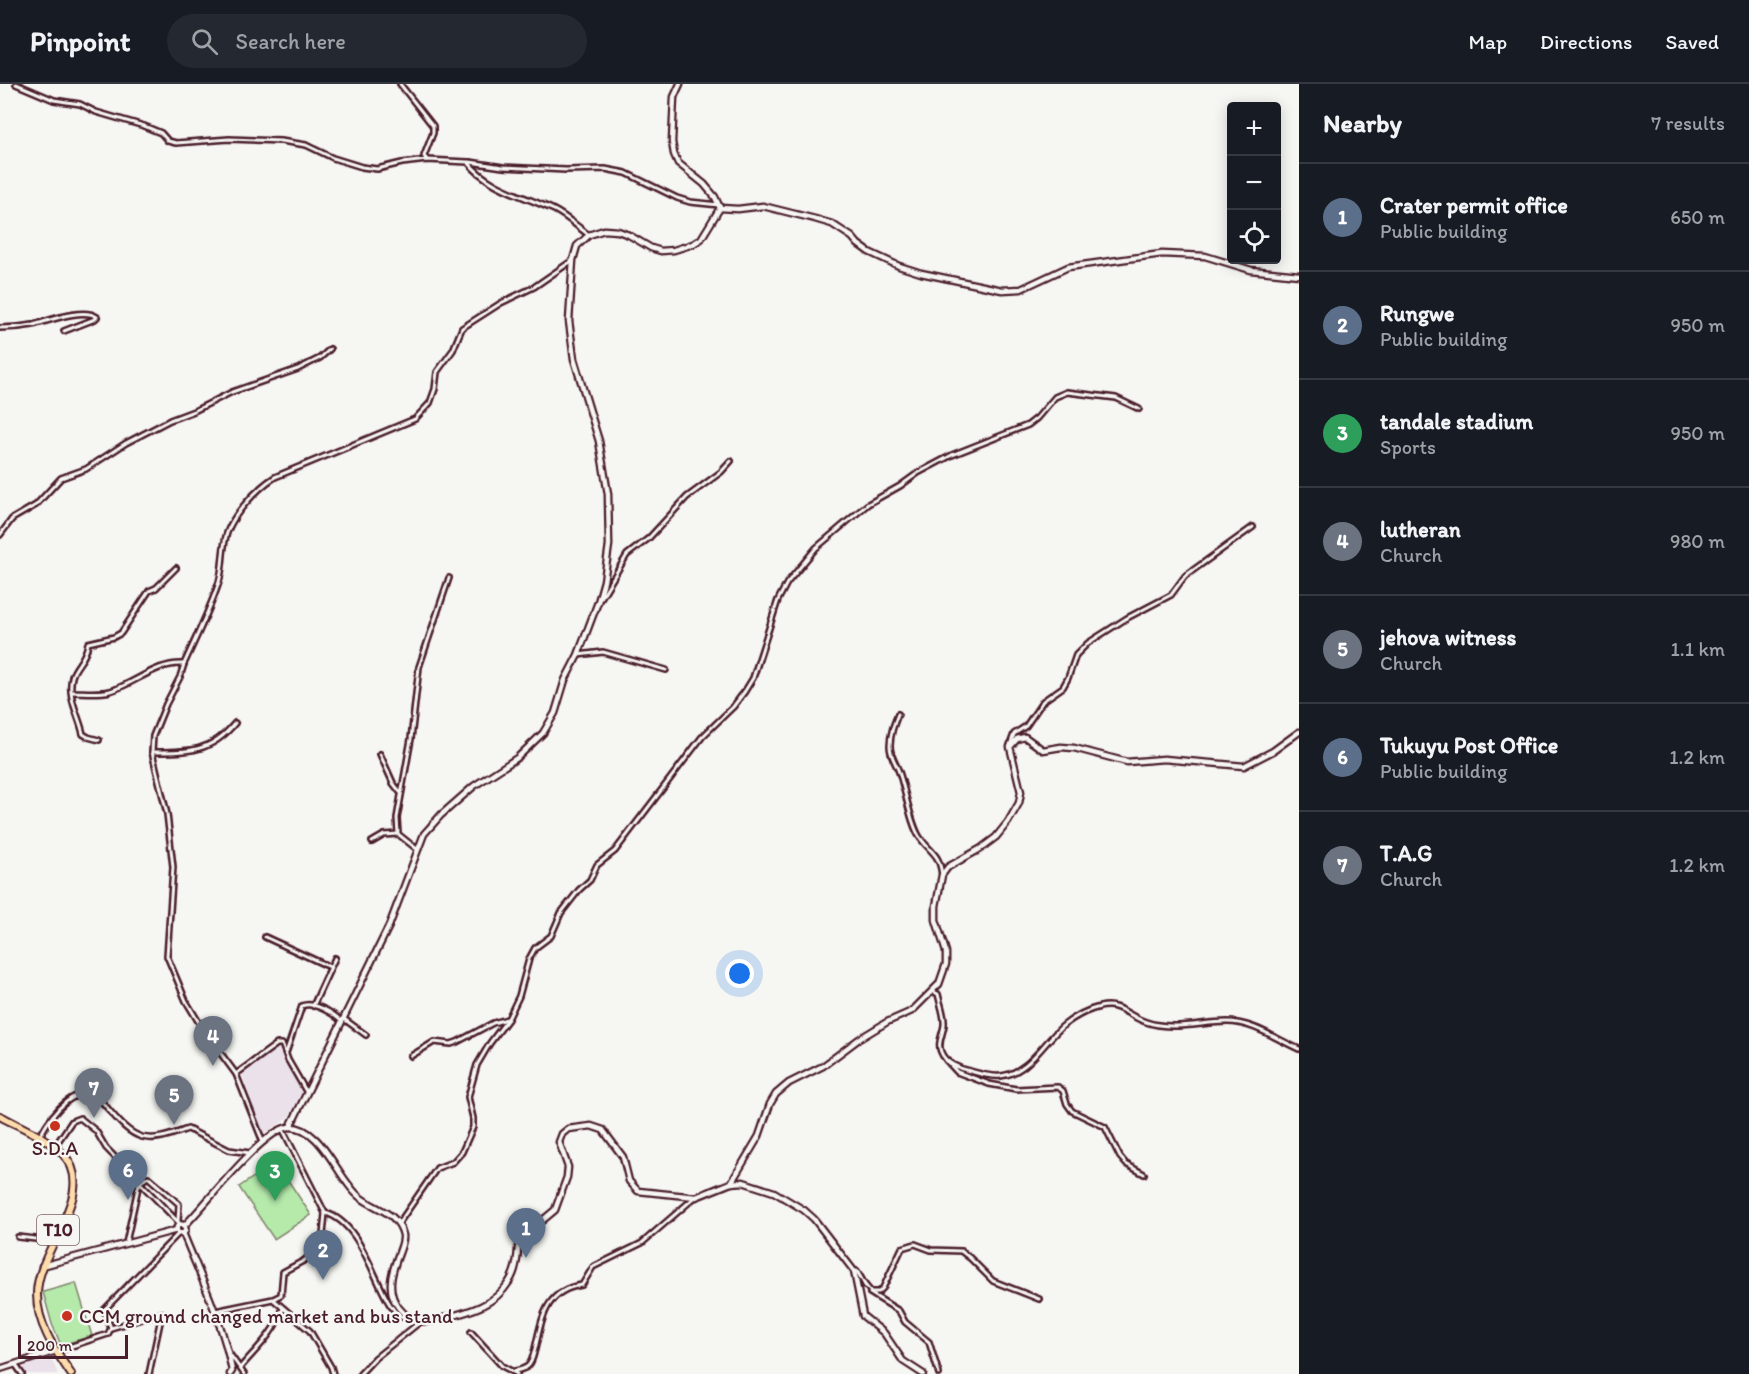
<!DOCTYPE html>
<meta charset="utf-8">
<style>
:root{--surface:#171b24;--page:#242831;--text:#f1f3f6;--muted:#9ea1a6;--line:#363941;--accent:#1a73e8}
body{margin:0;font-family:Itim,sans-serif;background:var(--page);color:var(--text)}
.controls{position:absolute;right:18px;top:18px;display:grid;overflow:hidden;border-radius:6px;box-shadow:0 3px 15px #0003}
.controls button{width:54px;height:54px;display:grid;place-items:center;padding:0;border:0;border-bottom:2px solid var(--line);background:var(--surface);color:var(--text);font:30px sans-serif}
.scale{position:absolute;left:18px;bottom:15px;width:110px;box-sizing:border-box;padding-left:6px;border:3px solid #4a1f2b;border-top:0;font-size:16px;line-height:21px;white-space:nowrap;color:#4a1f2b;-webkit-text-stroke:4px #f6f6f2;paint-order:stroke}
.you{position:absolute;left:740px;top:890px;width:21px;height:21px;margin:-15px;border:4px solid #fff;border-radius:50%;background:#1a73e8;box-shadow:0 0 0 9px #1a73e833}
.badge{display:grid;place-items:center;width:39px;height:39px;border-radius:50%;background:var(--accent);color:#fff;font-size:20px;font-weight:700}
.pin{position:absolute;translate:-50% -50px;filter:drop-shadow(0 2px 3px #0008)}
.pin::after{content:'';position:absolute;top:32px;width:21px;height:18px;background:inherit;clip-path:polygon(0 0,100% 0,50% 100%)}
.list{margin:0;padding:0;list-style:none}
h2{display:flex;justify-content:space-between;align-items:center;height:78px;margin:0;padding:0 24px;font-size:26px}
h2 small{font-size:20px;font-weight:400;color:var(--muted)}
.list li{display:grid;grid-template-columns:39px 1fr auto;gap:18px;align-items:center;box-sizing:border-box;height:108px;padding:0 24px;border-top:2px solid var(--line)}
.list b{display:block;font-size:22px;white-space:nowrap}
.list p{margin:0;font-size:20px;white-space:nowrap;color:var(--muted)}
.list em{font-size:20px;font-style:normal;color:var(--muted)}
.icon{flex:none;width:33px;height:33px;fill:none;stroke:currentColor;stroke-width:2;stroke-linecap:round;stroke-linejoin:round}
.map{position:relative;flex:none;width:1299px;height:1290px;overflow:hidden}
header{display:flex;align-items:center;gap:36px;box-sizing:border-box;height:84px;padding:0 30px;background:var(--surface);border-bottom:2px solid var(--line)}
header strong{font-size:28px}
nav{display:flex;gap:33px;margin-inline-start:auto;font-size:21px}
.search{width:420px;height:54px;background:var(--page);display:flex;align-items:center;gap:15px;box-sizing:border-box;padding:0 21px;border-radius:33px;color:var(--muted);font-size:22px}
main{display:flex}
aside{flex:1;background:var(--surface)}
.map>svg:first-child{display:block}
.built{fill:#ebe1eb}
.green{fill:#b5eaab;stroke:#80846b;stroke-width:1.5}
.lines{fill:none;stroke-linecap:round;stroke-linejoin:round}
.street-casing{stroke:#4a1f2b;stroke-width:8}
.secondary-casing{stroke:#4a1f2b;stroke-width:9}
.highway-casing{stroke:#4a1f2b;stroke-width:10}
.street{stroke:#f6f6f2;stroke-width:3}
.secondary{stroke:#f6f6f2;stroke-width:4.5}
.highway{stroke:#fddcac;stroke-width:6}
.poi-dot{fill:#c8321e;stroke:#f6f6f2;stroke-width:2}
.labels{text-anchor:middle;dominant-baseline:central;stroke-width:5;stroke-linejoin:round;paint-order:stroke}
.shield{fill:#f6f6f2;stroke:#7e6067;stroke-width:1.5}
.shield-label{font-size:18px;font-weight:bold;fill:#4a1f2b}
.poi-label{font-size:20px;fill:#4a1f2b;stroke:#f6f6f2}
</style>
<header>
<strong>Pinpoint</strong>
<div class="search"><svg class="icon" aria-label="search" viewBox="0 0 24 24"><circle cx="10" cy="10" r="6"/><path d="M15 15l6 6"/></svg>Search here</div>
<nav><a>Map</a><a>Directions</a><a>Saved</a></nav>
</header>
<main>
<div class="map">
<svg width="1299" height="1290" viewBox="0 0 1299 1290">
<rect width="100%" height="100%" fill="#f6f6f2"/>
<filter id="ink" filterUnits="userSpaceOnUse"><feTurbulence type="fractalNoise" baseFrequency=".0167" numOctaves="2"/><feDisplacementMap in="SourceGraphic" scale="12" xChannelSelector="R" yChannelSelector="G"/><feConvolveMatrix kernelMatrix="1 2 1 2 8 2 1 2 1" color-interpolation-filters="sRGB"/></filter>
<g filter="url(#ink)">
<g class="built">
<polygon points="278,961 303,1005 290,1031 284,1037 263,1050 241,988"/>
<polygon points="48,1266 58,1290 26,1290 21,1280"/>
</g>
<g class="green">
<polygon points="276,1078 311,1131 274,1155 239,1103"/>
<polygon points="76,1199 92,1252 61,1261 52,1240 43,1208"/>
</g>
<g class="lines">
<defs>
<g id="street">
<path d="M16,0l38,16 26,4 16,8 48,14 17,7 7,8 8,2 53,-4 52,2 25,4 27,13 29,9 15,2 25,-6 25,-3 41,2c20,26 57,34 86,48 12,6 24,17 35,25"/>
<polyline points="400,0 433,42 433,49 424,72 427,76"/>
<polyline points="470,78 503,83 566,86 605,85 626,89 677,114 690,118 719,121"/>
<path d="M0,244c11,0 22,-1 33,-3 15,-4 51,-18 64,-8l-2,2 -31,12"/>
<polyline points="0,451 12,435 36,421 61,394 86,385 126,359 170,336 194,327 232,308 298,285 320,274 330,265"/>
<polyline points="601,514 627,471 649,454 687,413 721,388 731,377"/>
<polyline points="578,571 603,568 666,586"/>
<path d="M72,608c12,0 26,2 38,-1 25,-7 46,-29 74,-27"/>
<path d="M898,630c-4,10 -8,20 -8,32 0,10 6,17 9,26 6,16 12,55 22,67 11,15 18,14 21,36"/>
<path d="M99,656l-11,-3 -5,-3c-4,-19 -16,-36 -11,-57 3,-12 14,-17 16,-34l26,-6 7,-4 28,-42 7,-3 20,-20"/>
<polyline points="1010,661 1014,650 1026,642 1043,617 1063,603 1068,594 1076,571 1088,559 1127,534 1171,511 1185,492 1253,443"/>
<path d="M152,668c35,0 59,1 83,-29"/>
<polyline points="380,670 393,699 400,708"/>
<polyline points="372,758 384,751 398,750"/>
<polyline points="418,766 398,750 397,734 411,655 419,583 449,494"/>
<polyline points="265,853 330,883"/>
<path d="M932,907l6,3c2,10 7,21 6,31 -1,9 -7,18 -3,27 4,11 19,17 29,19 10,3 21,6 31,5 28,-3 43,-35 63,-51 10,-8 23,-15 36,-18 19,-5 29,10 46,15 26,9 56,0 81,0 26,0 49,17 72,27"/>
<polyline points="313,922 335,874"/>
<polyline points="344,935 366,951"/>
<path d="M286,969l16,-47c11,-5 31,7 39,15"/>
<polyline points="411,972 434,958 451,960 457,958 493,939 507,935"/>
<polyline points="946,976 957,988 989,1000 1016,1005 1058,1003 1063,1007 1067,1020 1072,1027 1105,1043 1120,1073 1126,1080 1144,1090"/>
<polyline points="236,990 277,960 282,960 288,976 307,1009"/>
<path d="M40,1052c11,-21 38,-59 63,-33 11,12 22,29 39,34 15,4 31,-3 46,-8l41,21 21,3"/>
<path d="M263,1058l-27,-68 -32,-43 -18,-30 -19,-45 6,-89 -6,-53 -15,-62 1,-16 13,-32 14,-27 4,-13c12,-27 26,-54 35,-82 4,-13 3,-27 6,-41 3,-22 31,-52 50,-64l140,-58 15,-16 5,-14 2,-17 16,-22 9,-22 39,-25 33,-16 39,-27"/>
<polyline points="55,1062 72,1037 80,1034 96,1047 106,1064 181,1141"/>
<path d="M325,1129c44,10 55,105 82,105"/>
<polyline points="399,1139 437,1084 453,1078 462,1068 473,1043 473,1034 468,1013 477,981 490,959 508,935 519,912 529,875 535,864 551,852 561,829 579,806 590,796 597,781 615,767 702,653 733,623 745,607 753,594 778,516 787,499 816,464 868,420 900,402 918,389 952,371 1028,341 1037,334 1055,313 1067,308 1116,314 1139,325"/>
<polyline points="18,1153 53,1157"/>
<polyline points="126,1159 139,1099 148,1093 179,1120 178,1137"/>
<polyline points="854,1187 857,1187 865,1201"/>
<polyline points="865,1201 871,1208 879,1208 883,1204 902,1164 915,1160 931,1166 961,1167 970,1174 993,1197 1039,1215"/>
<polyline points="870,1209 899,1227 905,1238 929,1258 939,1290"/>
<polyline points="274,1216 310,1247 331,1283 333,1290"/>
<polyline points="215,1227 273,1215 281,1211 283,1188 305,1176 316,1164 323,1151 325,1129 283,1046"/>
<polyline points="111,1244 162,1229 149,1290"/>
<polyline points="471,1248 502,1282 517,1290"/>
<polyline points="57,1267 108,1250 111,1244 104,1226 179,1149"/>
<polyline points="229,1269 244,1290"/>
<polyline points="15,1280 22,1290"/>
<path d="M240,1284c16,-19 35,-35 43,-60"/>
<path d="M515,1287c5,-1 9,-2 13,-5 5,-5 5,-11 7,-17 7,-30 10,-59 47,-64l11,-18 49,-24 52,-45"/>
<polyline points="360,1290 375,1274 420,1238"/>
</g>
<g id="secondary">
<polyline points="720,124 738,125 763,122 815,135 832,140 852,153 858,160 869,168 899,182 921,189 1002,206 1021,205 1068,183 1162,170 1205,172 1251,186 1299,191"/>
<polyline points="290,1043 389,842 424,750 441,731 474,702 517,674 543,649 555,629 565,596 578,571 598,518 604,497 609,461 608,410 599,357 574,275 569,237 573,176 577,162 589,151 604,146 618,147 629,151 651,164 661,167 674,166 693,160 701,155 720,124 715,113 704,100 678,79 674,70 672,58 674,13 680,0"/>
<polyline points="731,1099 759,1052 770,1020 776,1010 789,999 823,982 859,955 887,938 912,927 939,900 946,880 946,868 936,836 936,822 942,791 948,783 980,765 996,753 1008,738 1019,719 1021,708 1010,663 1017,655 1025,653 1043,666 1061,663 1074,664 1127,678 1164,675 1244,682 1273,667 1299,648"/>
<circle cx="181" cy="1145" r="4.5"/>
<path d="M184,1142c22,-21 78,-96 105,-99 33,-2 49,54 72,71 17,12 37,15 42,37 1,6 -2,12 -4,18 -7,18 -14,38 0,55 5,6 10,11 18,13 9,2 18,-1 27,-3 25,-6 51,-13 65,-36 10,-15 9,-36 10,-53l3,-4 21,-5 12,-10 12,-33 1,-10 -9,-25 3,-8 6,-5 23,-3 12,4 20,27 6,24 9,10 58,6 35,-14 12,-1 31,10 30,18 10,9 40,52 9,45 21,17 19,28 20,13"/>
<path d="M183,1149c18,45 40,90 49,138l-2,3"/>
<polyline points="42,1182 177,1146"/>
<polyline points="0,1285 56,1267"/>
</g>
<path id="highway" d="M0,1032c20,11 47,21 63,38 37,38 -27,96 -26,141 0,29 18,55 34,79"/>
</defs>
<use href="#street" class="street-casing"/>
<use href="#secondary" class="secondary-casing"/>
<use href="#highway" class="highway-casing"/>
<use href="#street" class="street"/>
<use href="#secondary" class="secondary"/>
<use href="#highway" class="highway"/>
</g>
</g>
<g class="poi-dot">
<circle cx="55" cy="1042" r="6"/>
<circle cx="67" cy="1232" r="6"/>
</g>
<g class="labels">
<rect class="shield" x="37" y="1131" width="42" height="30" rx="4.5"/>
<g class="shield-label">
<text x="58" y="1146">T10</text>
</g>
<g class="poi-label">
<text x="55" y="1064">S.D.A</text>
<text x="79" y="1232" text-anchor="start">CCM ground changed market and bus stand</text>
</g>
</g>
</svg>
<div class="controls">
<button>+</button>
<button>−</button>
<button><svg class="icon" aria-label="locate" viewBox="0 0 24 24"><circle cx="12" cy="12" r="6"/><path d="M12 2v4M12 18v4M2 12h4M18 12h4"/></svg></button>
</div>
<div class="scale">200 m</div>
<div class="you"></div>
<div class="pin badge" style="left:526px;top:1174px;background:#5c6f8a">1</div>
<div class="pin badge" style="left:323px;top:1196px;background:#5c6f8a">2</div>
<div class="pin badge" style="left:275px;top:1117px;background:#2e9e5b">3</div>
<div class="pin badge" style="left:213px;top:982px;background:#6b7280">4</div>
<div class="pin badge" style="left:174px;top:1041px;background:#6b7280">5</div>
<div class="pin badge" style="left:128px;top:1116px;background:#5c6f8a">6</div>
<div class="pin badge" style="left:94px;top:1034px;background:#6b7280">7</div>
</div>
<aside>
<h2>Nearby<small>7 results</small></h2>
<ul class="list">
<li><span class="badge" style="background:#5c6f8a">1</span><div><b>Crater permit office</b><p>Public building</p></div><em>650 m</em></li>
<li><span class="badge" style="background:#5c6f8a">2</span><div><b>Rungwe</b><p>Public building</p></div><em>950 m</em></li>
<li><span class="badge" style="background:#2e9e5b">3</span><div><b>tandale stadium</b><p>Sports</p></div><em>950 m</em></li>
<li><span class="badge" style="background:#6b7280">4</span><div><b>lutheran</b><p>Church</p></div><em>980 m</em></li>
<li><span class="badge" style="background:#6b7280">5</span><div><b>jehova witness</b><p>Church</p></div><em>1.1 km</em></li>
<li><span class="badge" style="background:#5c6f8a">6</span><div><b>Tukuyu Post Office</b><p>Public building</p></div><em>1.2 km</em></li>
<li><span class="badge" style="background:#6b7280">7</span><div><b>T.A.G</b><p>Church</p></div><em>1.2 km</em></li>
</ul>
</aside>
</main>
